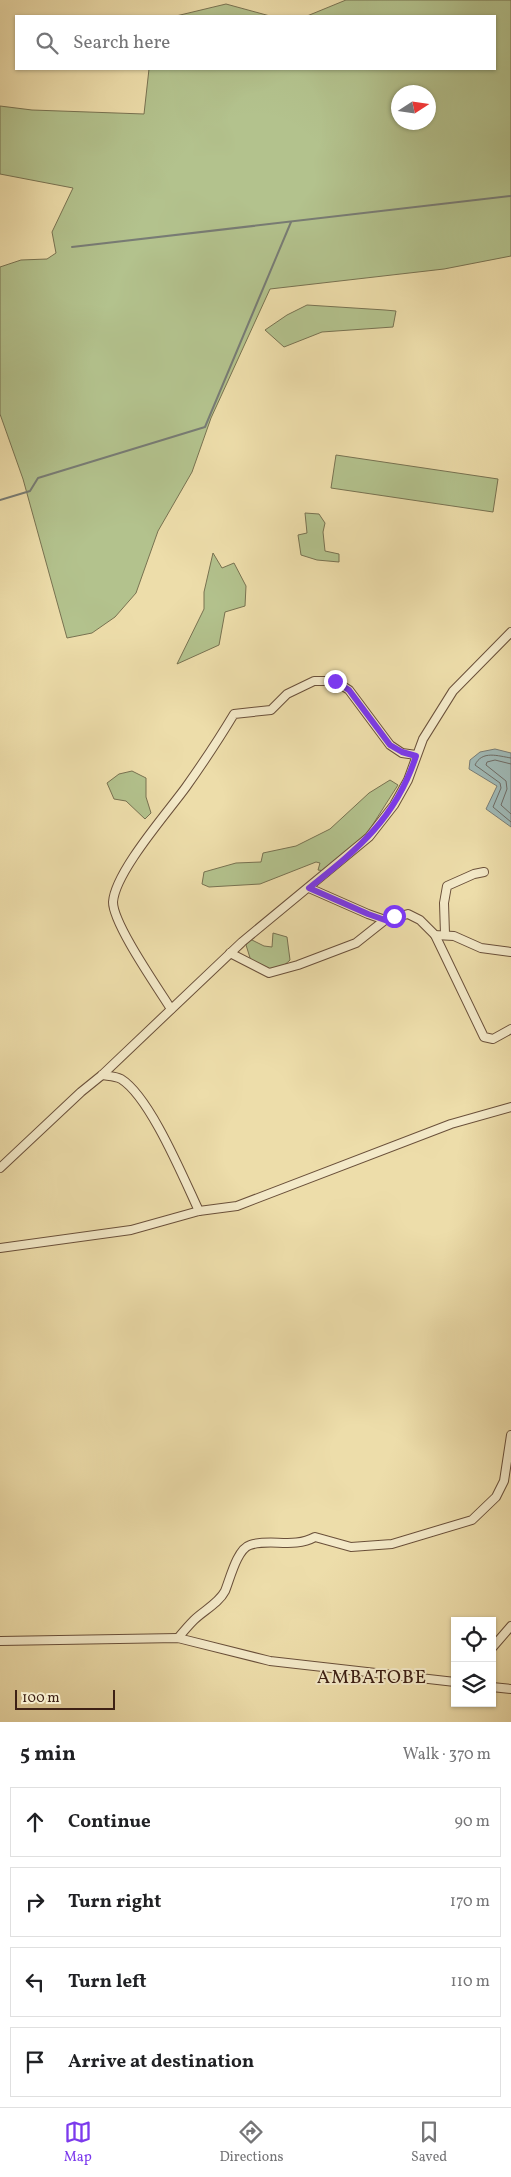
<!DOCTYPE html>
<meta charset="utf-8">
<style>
:root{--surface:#fff;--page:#f2f2f2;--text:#202124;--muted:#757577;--line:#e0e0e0;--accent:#7c3aed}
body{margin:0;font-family:Vollkorn,serif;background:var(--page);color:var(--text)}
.controls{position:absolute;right:15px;bottom:15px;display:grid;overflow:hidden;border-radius:0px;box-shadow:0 1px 4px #0004}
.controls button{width:45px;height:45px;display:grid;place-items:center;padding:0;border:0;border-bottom:1px solid var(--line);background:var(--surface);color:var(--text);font:25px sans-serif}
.compass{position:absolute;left:391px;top:85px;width:45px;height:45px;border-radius:50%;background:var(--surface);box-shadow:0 1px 4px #0004;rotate:78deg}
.scale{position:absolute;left:15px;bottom:12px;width:100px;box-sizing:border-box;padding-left:5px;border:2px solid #3e2115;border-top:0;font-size:14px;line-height:18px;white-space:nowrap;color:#3e2115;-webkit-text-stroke:4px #f3e9c8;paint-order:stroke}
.stop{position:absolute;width:15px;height:15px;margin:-11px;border:4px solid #7c3aed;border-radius:50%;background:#fff}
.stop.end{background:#7c3aed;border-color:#fff;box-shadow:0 1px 5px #0008}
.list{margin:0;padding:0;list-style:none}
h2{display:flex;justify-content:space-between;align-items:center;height:65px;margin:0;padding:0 20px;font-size:21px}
h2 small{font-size:16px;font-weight:400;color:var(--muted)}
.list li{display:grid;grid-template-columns:32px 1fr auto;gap:15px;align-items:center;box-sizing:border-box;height:70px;margin:0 10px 10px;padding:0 10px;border:1px solid var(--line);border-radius:0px}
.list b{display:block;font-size:19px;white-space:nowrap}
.list em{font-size:16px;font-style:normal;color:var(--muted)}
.icon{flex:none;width:28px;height:28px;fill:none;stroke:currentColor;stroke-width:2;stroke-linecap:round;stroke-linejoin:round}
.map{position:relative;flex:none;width:511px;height:1722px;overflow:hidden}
.search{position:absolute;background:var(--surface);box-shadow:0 1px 4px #0004;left:15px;right:15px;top:15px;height:55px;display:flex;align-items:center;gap:12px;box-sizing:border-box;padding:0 18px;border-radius:0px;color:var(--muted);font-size:19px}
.sheet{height:385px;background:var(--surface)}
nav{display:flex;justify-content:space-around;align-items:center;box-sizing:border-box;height:70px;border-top:1px solid var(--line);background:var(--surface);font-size:14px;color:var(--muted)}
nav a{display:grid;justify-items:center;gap:2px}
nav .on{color:var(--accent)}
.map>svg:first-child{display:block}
.green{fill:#b3c28d;stroke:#787251;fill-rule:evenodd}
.water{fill:#9fb8b5;stroke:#787c75}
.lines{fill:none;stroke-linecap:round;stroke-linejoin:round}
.shore{stroke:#6e6c65;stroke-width:1}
.stream{stroke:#787c75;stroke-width:2}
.minor-casing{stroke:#6a503a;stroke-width:10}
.minor{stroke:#f3e9c8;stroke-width:8}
.route{stroke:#7c3aed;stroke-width:6}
.labels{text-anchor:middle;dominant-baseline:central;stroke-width:4;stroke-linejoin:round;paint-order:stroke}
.neighbourhood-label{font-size:19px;letter-spacing:1px;fill:#3e2115;stroke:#f3e9c8}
</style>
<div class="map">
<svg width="511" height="1722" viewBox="0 0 511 1722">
<rect width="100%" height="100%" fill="#edddaa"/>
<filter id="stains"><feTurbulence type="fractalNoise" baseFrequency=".004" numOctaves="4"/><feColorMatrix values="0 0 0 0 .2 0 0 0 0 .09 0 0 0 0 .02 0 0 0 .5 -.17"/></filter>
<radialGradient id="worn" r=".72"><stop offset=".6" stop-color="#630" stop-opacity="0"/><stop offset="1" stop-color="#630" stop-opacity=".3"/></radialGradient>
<g class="green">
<path d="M346,0h165v256l-67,13 -174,20 -59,129 -19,54 -34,59 -22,62 -21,24 -23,16 -25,5 -44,-159 -23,-65v-147l21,-7 26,-1 9,-6 -4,-21 21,-44 -73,-14v-68l32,4 112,4 5,-45h346v-53h-188zM398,92h30v30h-30z"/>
<polygon points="226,4 270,16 176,16"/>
<polygon points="307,305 385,310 396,311 393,327 322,332 284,347 265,330 287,315"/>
<polygon points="336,455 498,479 493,512 331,488"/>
<polygon points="305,513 319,514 325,523 323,532 325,551 339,554 339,562 317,560 301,555 298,535 307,533"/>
<polygon points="213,553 222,568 234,563 246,586 245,606 225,612 219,645 177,664 204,609 204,592"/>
<polygon points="132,771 146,778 146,797 151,813 145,819 126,801 114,799 107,783 119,774"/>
<polygon points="390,780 398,785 368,832 325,871 318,870 320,863 316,862 260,884 209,887 202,884 204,872 236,863 261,862 263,853 296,846 330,829 369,793"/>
<path d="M273,933l14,4 3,23c-14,14 -23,10 -39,1l-5,-16 4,-6 14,7 8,1z"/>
</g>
<polygon class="water" points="495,749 511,753 511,827 486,809 497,786 469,769 470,760 480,752"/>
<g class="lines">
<g class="shore">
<path d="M511,758c-13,-2 -29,-8 -36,7l25,18 1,5 -8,19 18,15"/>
<polyline points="511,764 495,760 487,762 486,765 506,781 507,789 501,805 511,814"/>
</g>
<g class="stream">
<polyline points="72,247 511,196"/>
<polyline points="0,500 30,491 38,478 205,427 291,222"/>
</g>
<defs>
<g id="minor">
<polyline points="309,888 368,914 385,920 408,914 420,920 435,935 454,936 481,948 511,952"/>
<polyline points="445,934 444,903 447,886 474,874 484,872"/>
<polyline points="435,935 484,1037 493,1039 511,1029"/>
<polyline points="230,953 269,973 298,965 356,943 385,920"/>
<path d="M171,1009c-13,-21 -58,-85 -58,-107 2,-30 55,-90 73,-115 17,-24 33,-48 48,-73l37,-4 16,-16 27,-13h21l14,9 41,55 12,8 14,2"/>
<path d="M102,1075c6,1 14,1 19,4 29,18 62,98 78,132"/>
<polyline points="0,1168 81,1092 102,1075 242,942 369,837 394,805 408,780 423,739 453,691 511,632"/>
<polyline points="0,1248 131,1230 199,1211 237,1206 451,1124 511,1107"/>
<path d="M178,1638c5,-6 10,-12 16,-18 9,-9 25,-17 31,-29 5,-12 12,-42 25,-46 21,-7 43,4 65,-8l36,10 41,-3 80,-24 24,-23 8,-16 7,-46"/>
<polyline points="0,1641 178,1638 270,1661 455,1682"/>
<polyline points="492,1648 511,1626"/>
<polyline points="492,1687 511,1689"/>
</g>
</defs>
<use href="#minor" class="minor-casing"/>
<use href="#minor" class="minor"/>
</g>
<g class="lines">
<path class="route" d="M335,681l14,9 41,55 12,7 14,4c-20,62 -57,92 -107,132l59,26 17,6 9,-4"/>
</g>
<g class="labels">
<g class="neighbourhood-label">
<text x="372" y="1678">AMBATOBE</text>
</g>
</g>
<rect width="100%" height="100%" filter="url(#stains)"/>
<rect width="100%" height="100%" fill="url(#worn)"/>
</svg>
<div class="controls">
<button><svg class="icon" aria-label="locate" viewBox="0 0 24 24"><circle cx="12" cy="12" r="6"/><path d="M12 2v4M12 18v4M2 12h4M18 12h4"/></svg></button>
<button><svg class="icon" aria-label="layers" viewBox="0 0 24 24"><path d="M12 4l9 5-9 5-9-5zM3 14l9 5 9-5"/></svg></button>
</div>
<svg class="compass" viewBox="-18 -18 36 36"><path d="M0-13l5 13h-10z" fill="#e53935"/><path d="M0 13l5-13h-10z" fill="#757577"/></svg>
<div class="scale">100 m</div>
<div class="stop" style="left:394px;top:916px"></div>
<div class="stop end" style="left:335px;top:681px"></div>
<div class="search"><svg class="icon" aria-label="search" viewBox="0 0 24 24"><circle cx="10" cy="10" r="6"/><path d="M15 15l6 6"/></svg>Search here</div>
</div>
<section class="sheet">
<h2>5 min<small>Walk · 370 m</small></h2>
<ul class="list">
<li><svg class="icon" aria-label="ahead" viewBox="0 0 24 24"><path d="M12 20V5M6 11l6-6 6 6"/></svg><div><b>Continue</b></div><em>90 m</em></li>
<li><svg class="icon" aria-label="right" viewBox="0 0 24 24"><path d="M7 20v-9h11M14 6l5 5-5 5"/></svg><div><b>Turn right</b></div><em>170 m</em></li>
<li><svg class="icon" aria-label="left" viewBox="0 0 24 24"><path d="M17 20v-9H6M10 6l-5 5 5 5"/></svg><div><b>Turn left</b></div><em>110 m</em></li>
<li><svg class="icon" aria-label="arrive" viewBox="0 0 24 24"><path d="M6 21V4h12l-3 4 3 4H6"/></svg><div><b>Arrive at destination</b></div></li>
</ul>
</section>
<nav>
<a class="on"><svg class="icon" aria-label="map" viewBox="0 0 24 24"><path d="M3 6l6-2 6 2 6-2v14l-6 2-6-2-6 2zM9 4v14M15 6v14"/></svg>Map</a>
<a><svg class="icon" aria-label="directions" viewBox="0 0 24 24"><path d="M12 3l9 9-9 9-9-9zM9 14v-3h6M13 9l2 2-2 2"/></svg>Directions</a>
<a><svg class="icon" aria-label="saved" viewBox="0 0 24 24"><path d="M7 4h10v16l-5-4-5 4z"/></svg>Saved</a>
</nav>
